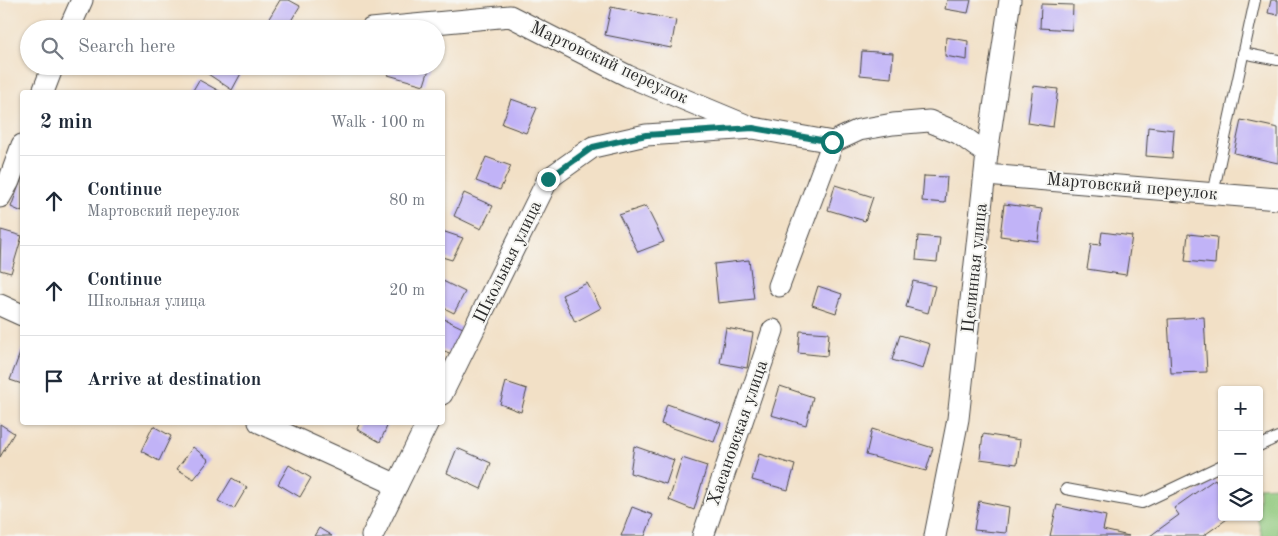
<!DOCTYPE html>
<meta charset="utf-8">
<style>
:root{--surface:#fff;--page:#f6f6f7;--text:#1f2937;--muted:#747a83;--line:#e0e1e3}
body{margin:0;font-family:"Old Standard TT",serif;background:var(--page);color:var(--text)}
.controls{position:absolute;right:15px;bottom:15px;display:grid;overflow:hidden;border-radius:5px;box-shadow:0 1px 4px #0004}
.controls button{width:45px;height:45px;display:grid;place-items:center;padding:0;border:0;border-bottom:1px solid var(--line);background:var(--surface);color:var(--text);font:25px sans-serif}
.stop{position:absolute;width:15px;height:15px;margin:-11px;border:4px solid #0f766e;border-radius:50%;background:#fff}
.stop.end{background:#0f766e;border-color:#fff;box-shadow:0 1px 5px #0008}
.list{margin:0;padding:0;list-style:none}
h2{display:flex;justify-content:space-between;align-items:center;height:65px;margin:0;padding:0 20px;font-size:21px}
h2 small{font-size:16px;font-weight:400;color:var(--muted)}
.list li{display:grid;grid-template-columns:32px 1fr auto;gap:15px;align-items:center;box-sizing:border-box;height:90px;padding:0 20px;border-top:1px solid var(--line)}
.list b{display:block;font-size:19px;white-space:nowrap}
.list p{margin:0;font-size:16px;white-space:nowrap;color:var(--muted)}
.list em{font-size:16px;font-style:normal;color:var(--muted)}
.icon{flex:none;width:28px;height:28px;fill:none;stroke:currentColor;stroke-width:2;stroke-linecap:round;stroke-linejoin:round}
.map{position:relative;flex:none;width:1278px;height:536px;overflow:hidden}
.search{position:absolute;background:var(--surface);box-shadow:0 1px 4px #0004;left:20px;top:20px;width:425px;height:55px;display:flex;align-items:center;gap:12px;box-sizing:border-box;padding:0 18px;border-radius:28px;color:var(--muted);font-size:19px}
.panel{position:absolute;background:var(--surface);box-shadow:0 1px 4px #0004;left:20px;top:90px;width:425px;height:335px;border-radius:5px}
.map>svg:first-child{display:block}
.green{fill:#8fc87b;stroke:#5d7a53}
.building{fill:#c1b3f7}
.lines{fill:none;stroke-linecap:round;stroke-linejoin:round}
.lane-casing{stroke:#494642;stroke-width:12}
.street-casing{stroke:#494642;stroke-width:23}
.lane{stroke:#fff;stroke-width:10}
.street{stroke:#fff;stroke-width:21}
.route{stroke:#0f766e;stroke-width:6}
.labels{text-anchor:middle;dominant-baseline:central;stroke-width:4;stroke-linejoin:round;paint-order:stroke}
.street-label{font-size:18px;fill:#2b2b2b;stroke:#f6f6f2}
</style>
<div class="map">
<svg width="1278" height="536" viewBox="0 0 1278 536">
<rect width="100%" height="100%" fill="#f6f6f2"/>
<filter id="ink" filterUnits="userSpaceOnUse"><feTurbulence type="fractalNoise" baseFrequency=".02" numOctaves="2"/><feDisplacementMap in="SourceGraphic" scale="10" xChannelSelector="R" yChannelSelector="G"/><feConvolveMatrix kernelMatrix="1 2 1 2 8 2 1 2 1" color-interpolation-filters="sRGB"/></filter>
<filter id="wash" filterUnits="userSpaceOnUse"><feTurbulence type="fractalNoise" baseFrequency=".0096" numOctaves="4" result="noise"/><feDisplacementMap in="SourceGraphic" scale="20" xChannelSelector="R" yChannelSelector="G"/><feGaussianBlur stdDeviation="1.12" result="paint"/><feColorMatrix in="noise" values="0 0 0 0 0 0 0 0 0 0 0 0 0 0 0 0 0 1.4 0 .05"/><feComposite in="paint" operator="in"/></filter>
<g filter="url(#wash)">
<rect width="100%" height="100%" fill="#f2e0c6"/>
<polygon class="green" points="1278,486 1278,536 1262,536 1257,517 1259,517 1259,487"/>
<g id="blocks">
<g class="building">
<polygon points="280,0 289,0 300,6 286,29 270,29 265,25"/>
<polygon points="947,0 971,0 968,13 945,9"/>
<polygon points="1271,0 1278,0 1278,15 1268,13"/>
<polygon points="1041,4 1073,5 1072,30 1040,28"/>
<polygon points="611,7 676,20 671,48 605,35"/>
<polygon points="946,37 968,41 967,60 945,56"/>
<polygon points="862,51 893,53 891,78 860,75"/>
<polygon points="196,66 245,66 232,90"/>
<polygon points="390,66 430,66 424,85 388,75"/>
<polygon points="199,80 221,92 192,92"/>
<polygon points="1033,86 1058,89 1053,127 1028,123"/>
<polygon points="511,99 537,108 526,133 502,124"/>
<polygon points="1241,120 1278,128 1278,163 1234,153"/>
<polygon points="1148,127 1174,130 1172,158 1146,156"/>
<polygon points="486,157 511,166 500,190 476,181"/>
<polygon points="924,176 947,177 945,203 922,201"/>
<polygon points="22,177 22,212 11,207"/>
<polygon points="835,185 873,197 865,221 828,210"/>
<polygon points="464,193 493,206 481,229 454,216"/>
<polygon points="1004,204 1042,209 1038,241 1000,236"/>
<polygon points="646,206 664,242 638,252 619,215"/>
<polygon points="1,230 22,236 11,273 0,270"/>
<polygon points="442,231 463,238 452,260 442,257"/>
<polygon points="1102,232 1132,236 1126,275 1087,269 1091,244 1100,245"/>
<polygon points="1188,234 1217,237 1215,264 1185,261"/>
<polygon points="918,236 940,238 937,262 916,260"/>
<polygon points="749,260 754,299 718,303 714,264"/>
<polygon points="443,281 465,292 454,313 442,307"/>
<polygon points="913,281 935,286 928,313 906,307"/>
<polygon points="587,283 601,308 575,322 562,295"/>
<polygon points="818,286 842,294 836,313 812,305"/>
<polygon points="1204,317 1207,372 1171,373 1168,319"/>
<polygon points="442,318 465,329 454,355 442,350"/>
<polygon points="726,328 753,333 747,368 720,363"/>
<polygon points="800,331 829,333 827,356 798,353"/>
<polygon points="900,335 930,344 923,369 892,360"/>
<polygon points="22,348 22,384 10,380"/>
<polygon points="506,382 527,389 521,412 500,404"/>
<polygon points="780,386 813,397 806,425 771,415"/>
<polygon points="667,404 721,423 714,442 661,424"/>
<polygon points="360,422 389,422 380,442 357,429"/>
<polygon points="0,424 14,433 0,457"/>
<polygon points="153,426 171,436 159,461 141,451"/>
<polygon points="872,429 933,448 926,471 866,455"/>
<polygon points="983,434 1020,440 1017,464 980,459"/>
<polygon points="634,446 674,460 666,484 630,473"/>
<polygon points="193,447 209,460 194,479 177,469"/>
<polygon points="457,448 491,463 481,489 447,473"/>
<polygon points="759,454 795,465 788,490 752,480"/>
<polygon points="682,458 707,466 694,510 669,500"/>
<polygon points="289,465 311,478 300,497 278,484"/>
<polygon points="232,478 247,487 234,509 218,501"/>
<polygon points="1215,479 1222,490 1222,517 1230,517 1203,536 1150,536 1179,515 1174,508"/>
<polygon points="979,501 1009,507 1006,533 974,530"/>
<polygon points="1057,505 1106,516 1103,530 1129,536 1050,536"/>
<polygon points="632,507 653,515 645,536 621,536"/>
<polygon points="319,528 332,536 314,536"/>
</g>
</g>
</g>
<g filter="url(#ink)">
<use href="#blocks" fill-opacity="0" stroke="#494642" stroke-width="1"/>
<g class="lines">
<defs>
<g id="lane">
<polyline points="1243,53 1278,60"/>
<polyline points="1213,194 1255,0"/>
<polyline points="1259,446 1278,437"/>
<polyline points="1066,489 1142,503 1222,465"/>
</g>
<g id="street">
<polyline points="69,29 82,0"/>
<polyline points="371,29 510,16 628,76 748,126"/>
<polyline points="43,92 53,66"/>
<polyline points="986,175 1278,199"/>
<polyline points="0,197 9,181 22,145"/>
<polyline points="779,286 833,142"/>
<polyline points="0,305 22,315"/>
<polyline points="442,394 548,179 593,147 646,135 753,128 833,142 859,130 893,124 929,121 958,133 987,154"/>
<polyline points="259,422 397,485"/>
<polyline points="372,536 428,422"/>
<polyline points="703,536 773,330"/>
<polyline points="935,536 958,419 987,154 1010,0"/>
</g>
</defs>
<use href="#lane" class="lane-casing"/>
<use href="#street" class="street-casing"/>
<use href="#lane" class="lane"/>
<use href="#street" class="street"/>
</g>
</g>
<g class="lines" filter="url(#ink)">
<polyline class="route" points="548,179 593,147 646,135 753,128 832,142"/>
</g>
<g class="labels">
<g class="street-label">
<text transform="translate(609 63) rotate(25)">Мартовский переулок</text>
<text transform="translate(1132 187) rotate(5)">Мартовский переулок</text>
<text transform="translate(508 262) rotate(-64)">Школьная улица</text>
<text transform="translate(975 268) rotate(-84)">Целинная улица</text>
<text transform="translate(738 433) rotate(-71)">Хасановская улица</text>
</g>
</g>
</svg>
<div class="controls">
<button>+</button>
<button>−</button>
<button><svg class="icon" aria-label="layers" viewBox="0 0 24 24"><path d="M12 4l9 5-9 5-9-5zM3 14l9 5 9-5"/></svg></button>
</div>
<div class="stop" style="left:832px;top:142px"></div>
<div class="stop end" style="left:548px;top:179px"></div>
<div class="search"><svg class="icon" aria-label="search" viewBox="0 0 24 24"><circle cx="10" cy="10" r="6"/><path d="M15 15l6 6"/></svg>Search here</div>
<section class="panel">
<h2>2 min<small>Walk · 100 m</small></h2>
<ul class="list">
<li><svg class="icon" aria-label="ahead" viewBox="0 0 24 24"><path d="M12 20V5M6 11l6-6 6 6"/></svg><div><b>Continue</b><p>Мартовский переулок</p></div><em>80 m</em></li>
<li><svg class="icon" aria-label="ahead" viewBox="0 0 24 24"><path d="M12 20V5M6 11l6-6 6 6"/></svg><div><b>Continue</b><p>Школьная улица</p></div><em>20 m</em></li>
<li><svg class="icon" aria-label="arrive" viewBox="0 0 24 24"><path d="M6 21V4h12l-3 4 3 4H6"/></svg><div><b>Arrive at destination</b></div></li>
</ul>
</section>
</div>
